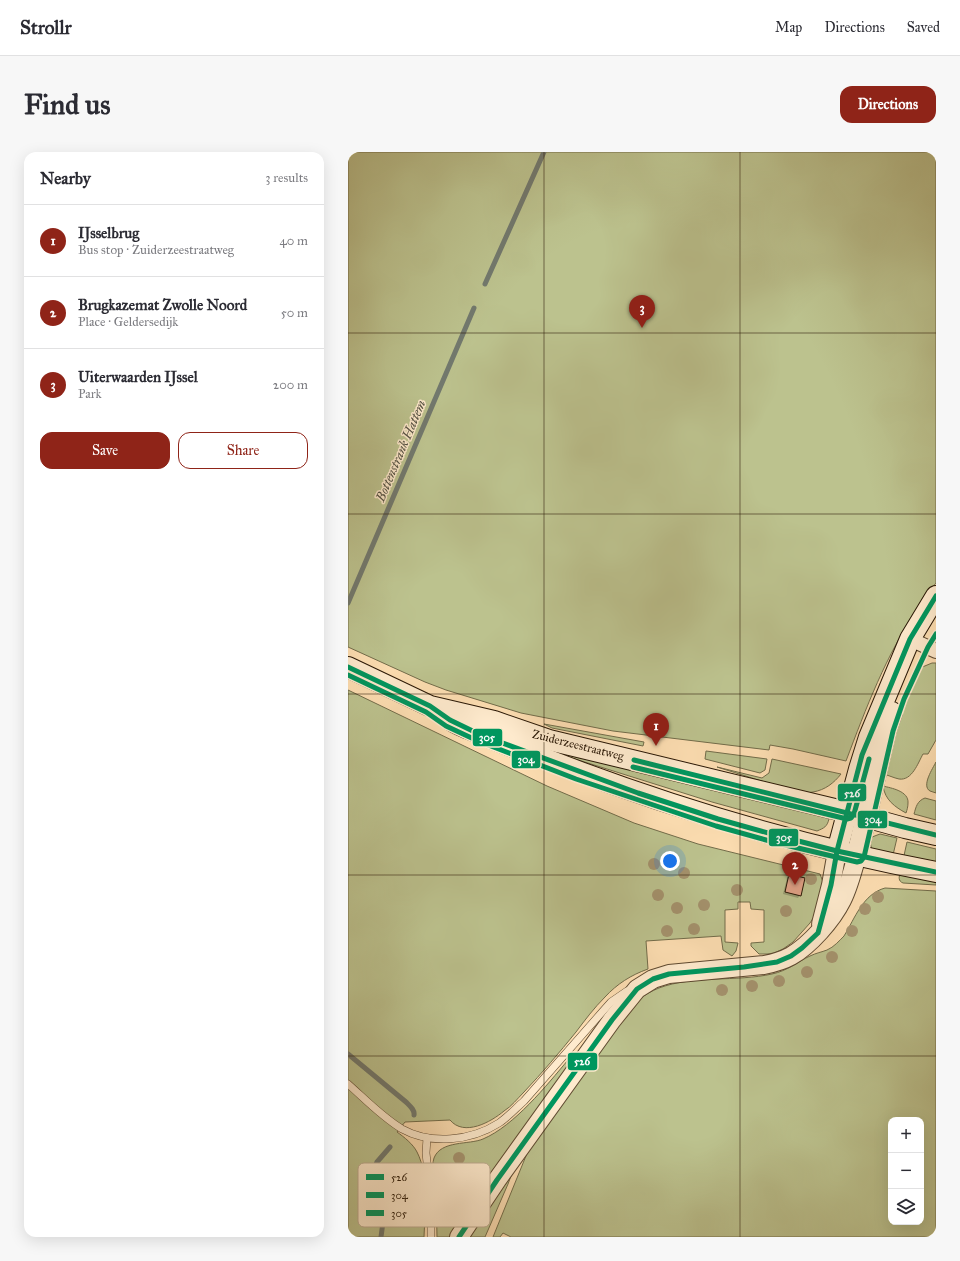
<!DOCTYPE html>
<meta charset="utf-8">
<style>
:root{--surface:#fff;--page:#f7f7f7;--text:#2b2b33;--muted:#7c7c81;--line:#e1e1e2;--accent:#8f2418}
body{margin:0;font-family:"IM FELL Great Primer",serif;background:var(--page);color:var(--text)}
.controls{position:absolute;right:12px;bottom:12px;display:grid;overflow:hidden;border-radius:8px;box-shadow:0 4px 16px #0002}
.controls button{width:36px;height:36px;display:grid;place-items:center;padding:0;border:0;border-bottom:1px solid var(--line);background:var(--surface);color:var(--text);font:20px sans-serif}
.you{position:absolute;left:322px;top:709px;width:14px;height:14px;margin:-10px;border:3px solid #fff;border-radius:50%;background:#1a73e8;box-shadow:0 0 0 6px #1a73e833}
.badge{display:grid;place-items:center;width:26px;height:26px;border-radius:50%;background:var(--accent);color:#fff;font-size:13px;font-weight:700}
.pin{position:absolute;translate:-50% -33px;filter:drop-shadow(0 1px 2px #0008)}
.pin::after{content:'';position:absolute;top:21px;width:14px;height:12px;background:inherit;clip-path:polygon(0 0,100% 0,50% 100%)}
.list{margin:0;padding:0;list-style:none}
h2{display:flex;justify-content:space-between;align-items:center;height:52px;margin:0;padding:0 16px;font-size:17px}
h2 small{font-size:13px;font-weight:400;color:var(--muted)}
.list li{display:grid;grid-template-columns:26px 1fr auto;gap:12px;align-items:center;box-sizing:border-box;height:72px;padding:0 16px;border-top:1px solid var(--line)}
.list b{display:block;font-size:15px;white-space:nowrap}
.list p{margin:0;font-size:13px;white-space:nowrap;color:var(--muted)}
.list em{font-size:13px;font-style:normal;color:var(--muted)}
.actions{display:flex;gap:8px;padding:12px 16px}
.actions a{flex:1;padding:9px 0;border:1px solid var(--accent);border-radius:12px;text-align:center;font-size:14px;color:var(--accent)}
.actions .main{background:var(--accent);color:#fff}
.icon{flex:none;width:22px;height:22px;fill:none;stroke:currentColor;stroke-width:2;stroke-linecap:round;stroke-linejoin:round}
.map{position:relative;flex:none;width:588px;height:1085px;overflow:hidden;border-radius:12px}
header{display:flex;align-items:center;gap:24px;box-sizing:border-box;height:56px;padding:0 20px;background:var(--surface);border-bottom:1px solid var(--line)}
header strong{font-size:19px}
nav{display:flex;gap:22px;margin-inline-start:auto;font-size:14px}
.intro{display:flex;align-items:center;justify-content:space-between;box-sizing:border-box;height:96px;padding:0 24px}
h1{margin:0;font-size:28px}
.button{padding:10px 18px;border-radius:12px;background:var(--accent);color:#fff;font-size:14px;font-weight:700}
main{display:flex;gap:24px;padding:0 24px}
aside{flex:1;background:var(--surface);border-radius:12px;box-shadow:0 4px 16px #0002}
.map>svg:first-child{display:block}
.green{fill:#bcc28e;stroke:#726c4a;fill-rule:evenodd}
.shadow{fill:#0003}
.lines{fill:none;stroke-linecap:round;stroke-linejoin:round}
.stream{stroke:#72796e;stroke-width:5}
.building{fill:#e0a287;stroke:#291705}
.service-casing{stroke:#5e4930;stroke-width:8}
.minor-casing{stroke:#5e4930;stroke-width:16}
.tertiary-casing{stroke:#5e4930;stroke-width:20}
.secondary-casing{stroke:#291705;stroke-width:22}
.service{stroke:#feeacd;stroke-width:7}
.minor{stroke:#feeacd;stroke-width:14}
.tertiary{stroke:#feeacd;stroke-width:18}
.secondary{stroke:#feeacd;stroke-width:20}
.bus-1-casing{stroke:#feeacd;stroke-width:8}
.bus-2-casing{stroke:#feeacd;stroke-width:8}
.bus-3-casing{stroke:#feeacd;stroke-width:8}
.bus-1{stroke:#00965e;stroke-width:5}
.bus-2{stroke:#00965e;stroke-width:5}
.bus-3{stroke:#00965e;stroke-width:5}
.tree{fill:#a4926d}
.grid{fill:none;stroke:#291705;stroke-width:1;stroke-opacity:0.55}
.labels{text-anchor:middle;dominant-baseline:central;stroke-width:3;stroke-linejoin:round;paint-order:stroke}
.street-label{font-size:12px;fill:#291705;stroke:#feeacd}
.water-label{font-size:13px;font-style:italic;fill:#535042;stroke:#feeacd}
.key{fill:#feeacd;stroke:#beab91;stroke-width:1}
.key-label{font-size:11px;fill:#291705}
.line-badge{stroke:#feeacd;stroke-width:1.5}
.badge-label{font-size:11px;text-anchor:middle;font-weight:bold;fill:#fff}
</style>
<header>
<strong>Strollr</strong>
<nav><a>Map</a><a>Directions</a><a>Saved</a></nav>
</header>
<div class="intro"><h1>Find us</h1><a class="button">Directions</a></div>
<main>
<aside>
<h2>Nearby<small>3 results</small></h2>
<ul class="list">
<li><span class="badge">1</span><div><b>IJsselbrug</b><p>Bus stop · Zuiderzeestraatweg</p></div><em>40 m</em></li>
<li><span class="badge">2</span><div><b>Brugkazemat Zwolle Noord</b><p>Place · Geldersedijk</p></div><em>50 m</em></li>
<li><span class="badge">3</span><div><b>Uiterwaarden IJssel</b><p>Park</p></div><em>200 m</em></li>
</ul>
<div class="actions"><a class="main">Save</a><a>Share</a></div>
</aside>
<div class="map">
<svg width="588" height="1085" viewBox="0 0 588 1085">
<rect width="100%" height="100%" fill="#fddeb2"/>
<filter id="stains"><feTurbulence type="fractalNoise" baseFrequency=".005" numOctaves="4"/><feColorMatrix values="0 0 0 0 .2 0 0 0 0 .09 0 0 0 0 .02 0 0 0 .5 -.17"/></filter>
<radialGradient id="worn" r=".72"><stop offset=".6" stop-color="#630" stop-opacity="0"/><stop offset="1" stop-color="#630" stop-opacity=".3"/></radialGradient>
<g class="green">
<path d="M0,0h588v431c-7,8 -12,17 -18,25 -32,47 -52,100 -72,153l-53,-12 -23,-4 -1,5 -156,-19 -92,-18 -75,-23 -21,-8 -77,-35z"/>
<path d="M584,511h4v77l-8,14h-5c-5,9 -11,27 -24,25 -5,-1 -11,-4 -16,-5l17,-60 12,-36 8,-10z"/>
<path d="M0,538l199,96 87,37 64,21 122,30 3,8 -6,30 -7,11 -17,19 -10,7 -11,5h-13l-8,-8v-3l13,-1v-32l-13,-1 -1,-7h-12v7l-13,1v32l13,1 -2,8 -4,5 -9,-6 -2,-14 -75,5 2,28c-17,6 -31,15 -43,28 -11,11 -20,23 -29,35 -17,21 -34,41 -52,60 -7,7 -12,14 -20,19 -13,11 -40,26 -54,9l-45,2 -8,10c7,5 16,12 20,20 12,23 8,59 7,85h-76z"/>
<path d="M126,572l352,91 3,4c-2,8 -5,9 -12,12l-105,-29 -156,-49z"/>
<polygon points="196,572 296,590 295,594 204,576"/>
<polygon points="358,599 419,607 417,618 412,621 357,607"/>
<path d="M424,607l69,15c-7,9 -16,16 -28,18 -9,2 -18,-2 -27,-4 -23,-6 -46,-14 -69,-21l45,11 7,-5z"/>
<path d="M588,610v31c-2,-1 -4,-1 -6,-2 -9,-5 3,-23 6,-29z"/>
<path d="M535,634c8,2 26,5 25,17 0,4 -1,7 -2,10 -11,-6 -21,-13 -23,-27z"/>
<path d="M577,646l11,3v19l-22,-6c2,-7 3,-13 11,-16z"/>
<path d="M532,682l17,4 -4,17 -21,-6c-2,-5 -2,-7 0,-12z"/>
<polygon points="559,690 588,697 588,713 555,708"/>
<path d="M552,721l36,5v7l-33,-2c-5,-2 -4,-6 -3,-10z"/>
<path d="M537,736l51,3v346h-425l-8,-4 -3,4h-7l37,-91 108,-146c7,-5 13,-9 21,-12 35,-13 77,-6 113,-14 15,-3 25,-12 38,-18 6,-3 12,-4 17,-6 7,-3 12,-9 17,-14 11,-18 19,-42 41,-48zM543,968h30v102h-30z"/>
<path d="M224,907l3,2 -124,176h-14c0,-16 -1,-33 -1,-49 -1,-10 -5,-21 -2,-30 7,-18 35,-13 49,-19 31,-13 64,-54 85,-79z"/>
<polygon points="163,1024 160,1032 137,1085 119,1085"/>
</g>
<polygon class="shadow" points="441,723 452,743 450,746 435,742 439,726"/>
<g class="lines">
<g class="stream">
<polyline points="137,132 196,0"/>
<polyline points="0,451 126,156"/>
<path d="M0,902l58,48c4,4 9,8 8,13"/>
<polyline points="33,1085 35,1070 26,1018 29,1010 42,995"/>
</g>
</g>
<polygon class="building" points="441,722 457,726 453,744 437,740"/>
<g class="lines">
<defs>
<g id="service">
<path d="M0,932c17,15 34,33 54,45 29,16 69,12 97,-6 9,-6 17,-15 25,-22l79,-90 8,-9 16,-11"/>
<polyline points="79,986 78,1001 83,1047 83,1085"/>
</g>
<polyline id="minor" points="562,487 588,499"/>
<g id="tertiary">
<polyline points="473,772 483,733 489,699"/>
<path d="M111,1085l38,-57 115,-160 25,-31 16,-10 16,-5 95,-9c10,-2 18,-4 27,-9 19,-11 41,-36 51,-56 7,-14 11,-30 15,-45"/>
</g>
<g id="secondary">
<polyline points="0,515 82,554 146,569 201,588 499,660 557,676 588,683"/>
<path d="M100,566c6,5 14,8 21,11 27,12 55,22 82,32 125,48 253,86 385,111"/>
<polyline points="489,699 511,617 521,585 562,487 588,444"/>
<polyline points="509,703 538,577 544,560"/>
</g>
</defs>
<use href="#service" class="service-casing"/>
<use href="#minor" class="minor-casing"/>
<use href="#tertiary" class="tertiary-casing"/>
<use href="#secondary" class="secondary-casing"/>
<use href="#service" class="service"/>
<use href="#minor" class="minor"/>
<use href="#tertiary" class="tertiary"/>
<use href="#secondary" class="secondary"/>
<defs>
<polyline id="bus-1" points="111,1085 149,1028 264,868 289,837 305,827 321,822 396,815 429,810 443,804 454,796 470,781 483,733 489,699 514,603 562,487 588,444"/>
<g id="bus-2">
<polyline points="0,523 78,560 98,574 130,589 228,627 368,674 429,691 509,710 513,709 516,705 545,579 556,547 580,495 588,482"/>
<polyline points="285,615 499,667 503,666 506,662 521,607"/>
</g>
<g id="bus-3">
<polyline points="0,515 82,554 102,568 133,583 290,641 370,667 431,684 489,699 588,720"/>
<polyline points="286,608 588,683"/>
</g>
</defs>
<use href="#bus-1" class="bus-1-casing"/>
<use href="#bus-2" class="bus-2-casing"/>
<use href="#bus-3" class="bus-3-casing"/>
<use href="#bus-1" class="bus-1"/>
<use href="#bus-2" class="bus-2"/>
<use href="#bus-3" class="bus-3"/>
</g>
<g class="tree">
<circle cx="306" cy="712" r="6"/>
<circle cx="442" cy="719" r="6"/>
<circle cx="336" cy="721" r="6"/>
<circle cx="463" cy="727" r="6"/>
<circle cx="389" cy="738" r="6"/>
<circle cx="310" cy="743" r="6"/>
<circle cx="530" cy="745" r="6"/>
<circle cx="356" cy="753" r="6"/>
<circle cx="329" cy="756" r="6"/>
<circle cx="517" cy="757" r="6"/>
<circle cx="438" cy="759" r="6"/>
<circle cx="346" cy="777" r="6"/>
<circle cx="319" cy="779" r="6"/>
<circle cx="504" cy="779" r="6"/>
<circle cx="484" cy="805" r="6"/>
<circle cx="459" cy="820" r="6"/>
<circle cx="431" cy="829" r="6"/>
<circle cx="404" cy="834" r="6"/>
<circle cx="374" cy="838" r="6"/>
<circle cx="111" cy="1006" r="6"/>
</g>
<path class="grid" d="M196,0v1085M392,0v1085M0,181h588M0,362h588M0,542h588M0,723h588M0,904h588"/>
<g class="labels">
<g class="street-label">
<text transform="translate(230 593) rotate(14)">Zuiderzeestraatweg</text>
</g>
<g class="water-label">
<text transform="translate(53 299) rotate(-67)">Bottenstrank Hattem</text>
</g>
</g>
<rect x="10" y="1011" width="132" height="64" rx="6" class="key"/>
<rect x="18" y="1022" width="18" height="6" fill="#00965e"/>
<rect x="18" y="1040" width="18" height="6" fill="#00965e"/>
<rect x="18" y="1058" width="18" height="6" fill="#00965e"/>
<g class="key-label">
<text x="43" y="1029">526</text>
<text x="43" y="1047">304</text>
<text x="43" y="1065">305</text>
</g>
<g class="line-badge">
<rect x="124" y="576" width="31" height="19" rx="4" fill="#00965e"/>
<rect x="163" y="598" width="30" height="19" rx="4" fill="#00965e"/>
<rect x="489" y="631" width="30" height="19" rx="4" fill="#00965e"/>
<rect x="509" y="658" width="31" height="19" rx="4" fill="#00965e"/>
<rect x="420" y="676" width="31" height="19" rx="4" fill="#00965e"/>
<rect x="219" y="900" width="31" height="19" rx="4" fill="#00965e"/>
</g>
<g class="badge-label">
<text x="139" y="589">305</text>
<text x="178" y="611">304</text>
<text x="504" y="645">526</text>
<text x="525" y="671">304</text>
<text x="436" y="689">305</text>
<text x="234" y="913">526</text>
</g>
<rect width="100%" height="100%" filter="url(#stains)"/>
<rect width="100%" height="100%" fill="url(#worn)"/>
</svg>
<div class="controls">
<button>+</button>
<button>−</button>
<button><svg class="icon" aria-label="layers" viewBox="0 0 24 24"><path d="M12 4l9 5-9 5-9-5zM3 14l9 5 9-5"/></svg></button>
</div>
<div class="you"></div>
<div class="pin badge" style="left:308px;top:594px">1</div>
<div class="pin badge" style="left:447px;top:733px">2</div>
<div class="pin badge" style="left:294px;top:176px">3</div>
</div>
</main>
